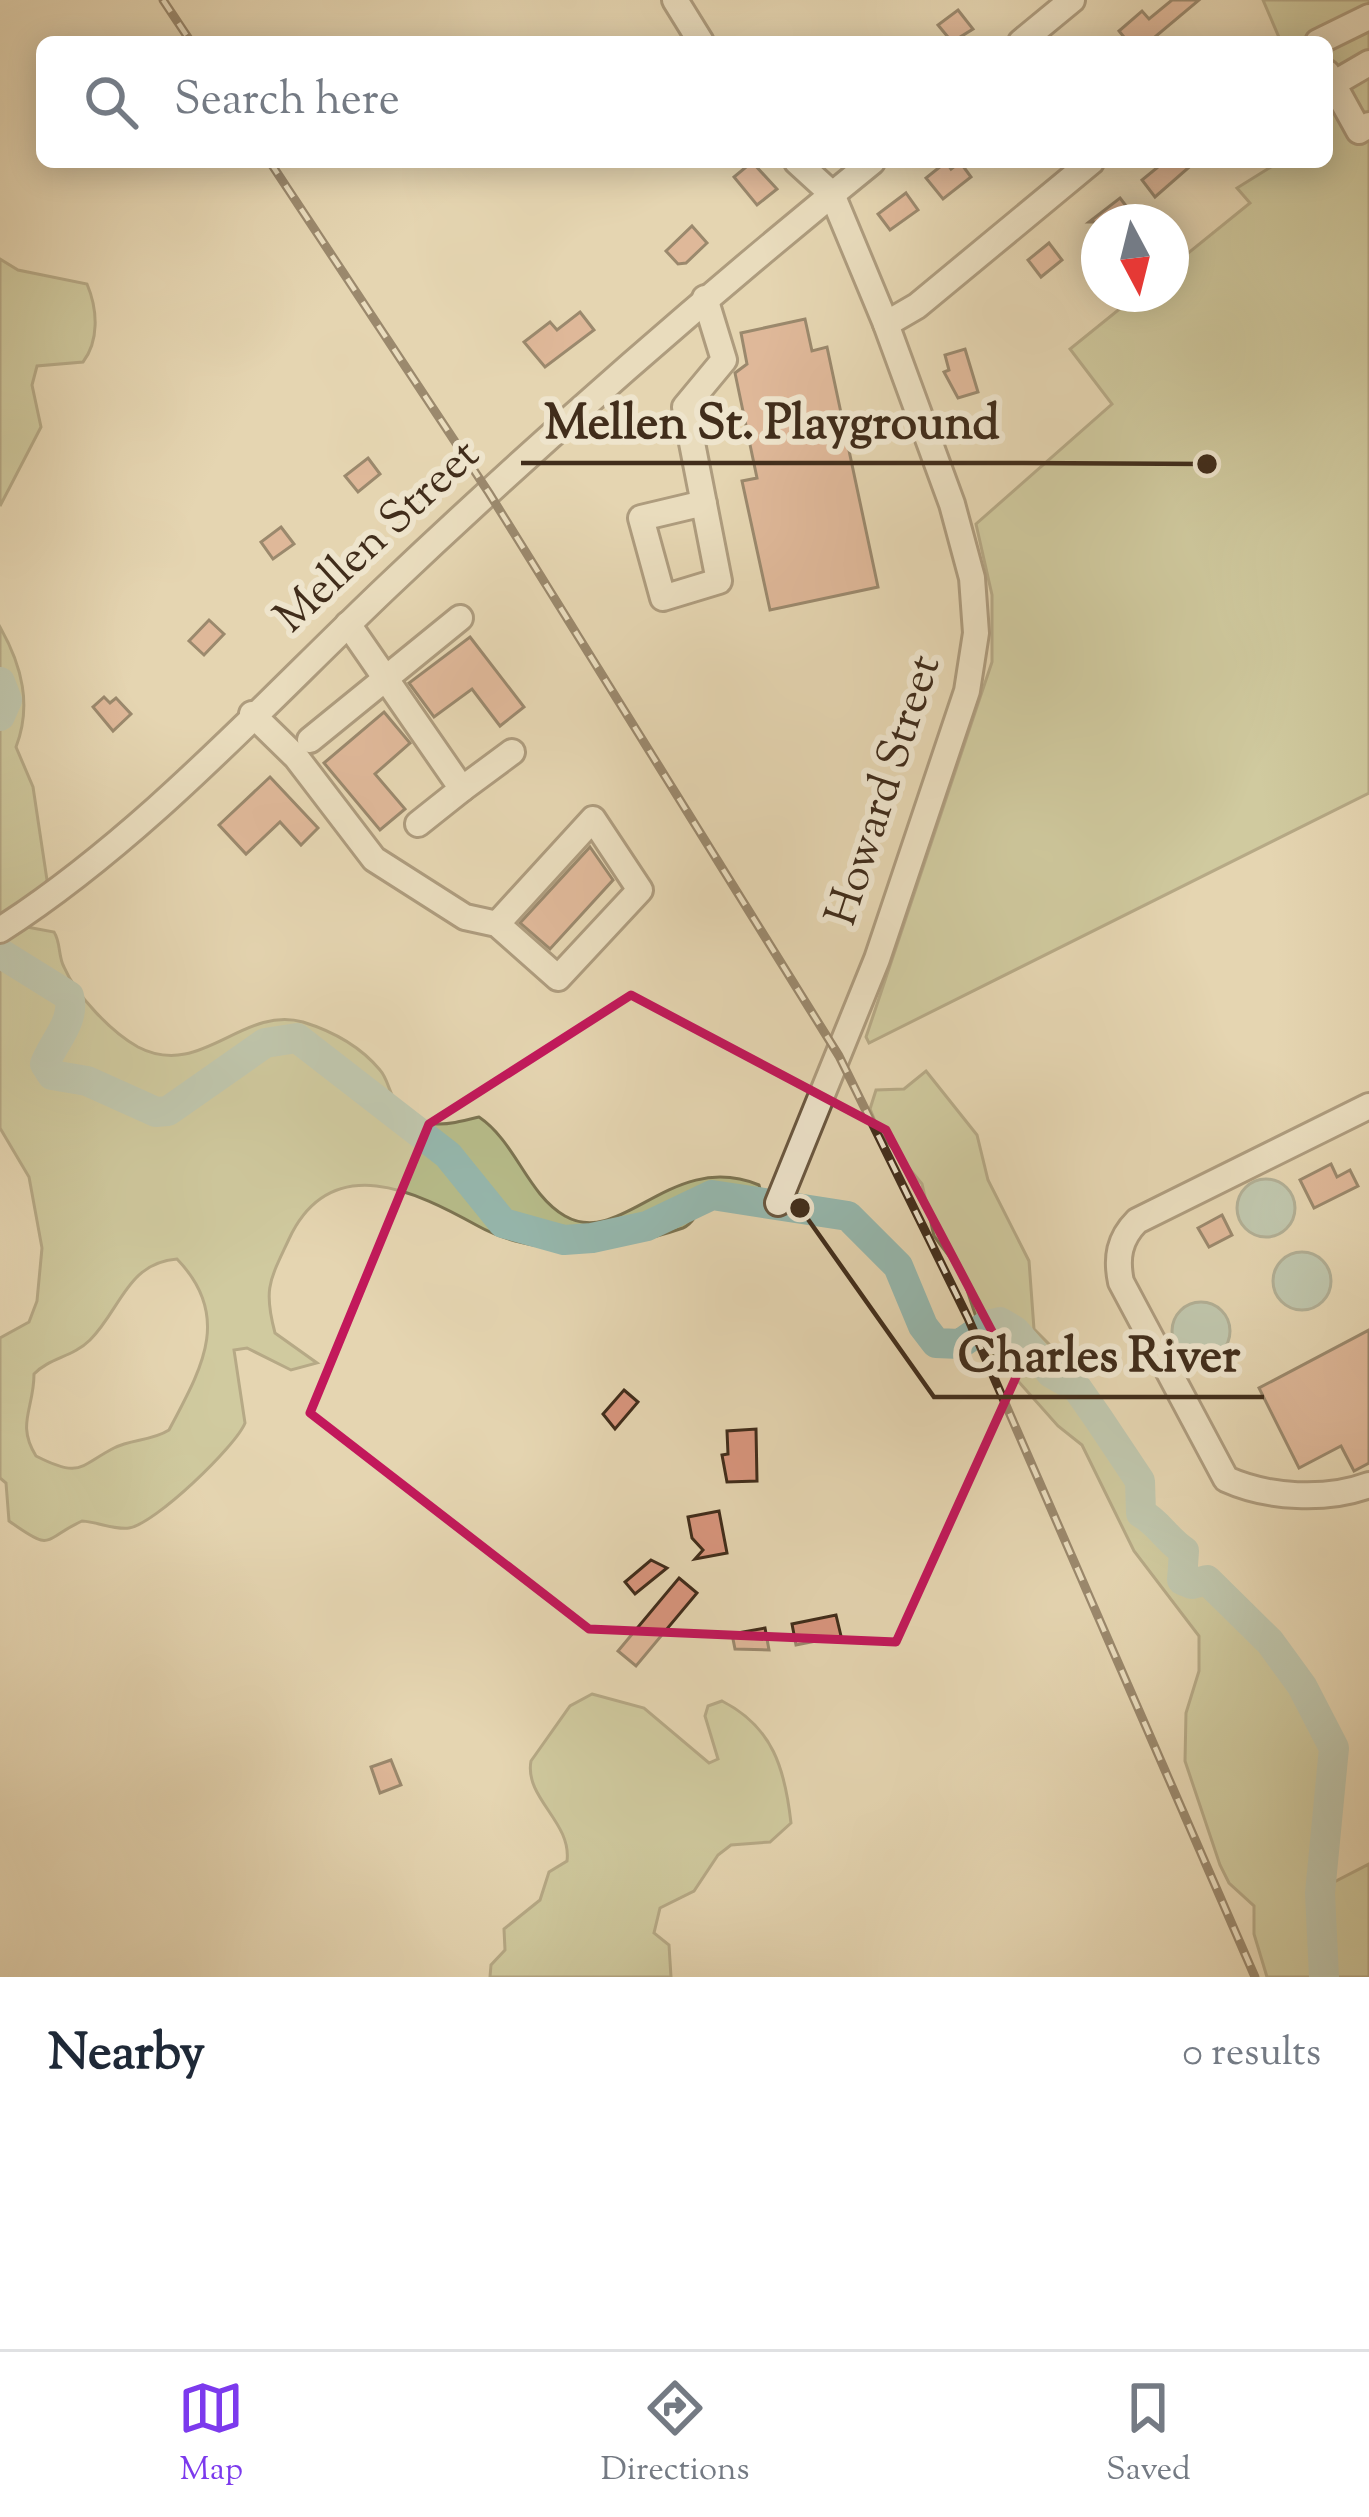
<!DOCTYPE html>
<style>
:root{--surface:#fff;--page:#f2f2f3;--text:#1f2937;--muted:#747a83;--line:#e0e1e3;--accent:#7c3aed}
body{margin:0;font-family:"Sorts Mill Goudy",serif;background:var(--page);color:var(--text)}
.compass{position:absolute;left:1081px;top:204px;width:108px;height:108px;border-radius:50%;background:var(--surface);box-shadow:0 6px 30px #0003;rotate:173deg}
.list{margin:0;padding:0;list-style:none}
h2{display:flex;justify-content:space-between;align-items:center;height:156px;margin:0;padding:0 48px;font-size:51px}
h2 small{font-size:39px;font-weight:400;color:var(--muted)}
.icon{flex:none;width:66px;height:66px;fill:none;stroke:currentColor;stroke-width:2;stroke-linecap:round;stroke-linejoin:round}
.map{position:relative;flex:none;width:1369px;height:1977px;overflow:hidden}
.search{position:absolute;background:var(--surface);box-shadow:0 6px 30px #0003;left:36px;right:36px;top:36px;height:132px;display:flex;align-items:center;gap:30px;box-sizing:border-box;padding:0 42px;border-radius:18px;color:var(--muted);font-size:45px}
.sheet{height:372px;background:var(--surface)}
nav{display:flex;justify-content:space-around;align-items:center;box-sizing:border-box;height:168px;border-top:3px solid var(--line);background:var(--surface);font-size:33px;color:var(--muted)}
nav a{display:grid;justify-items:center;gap:6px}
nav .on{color:var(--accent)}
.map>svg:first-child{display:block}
.green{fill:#b7bc8a;stroke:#7c7452;stroke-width:3;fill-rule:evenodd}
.water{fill:#96b8ae;stroke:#748073;stroke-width:3}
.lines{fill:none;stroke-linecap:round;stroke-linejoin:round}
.river{stroke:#96b8ae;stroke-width:30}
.building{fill:#d8957d;stroke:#412d1b;stroke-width:3}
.minor-casing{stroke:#6a5740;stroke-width:30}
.minor{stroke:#eee4cc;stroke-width:24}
.rail-casing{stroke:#412d1b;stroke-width:9}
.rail{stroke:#eee4cc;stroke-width:4.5;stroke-dasharray:14;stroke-linecap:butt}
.marked{fill:none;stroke:#c2185b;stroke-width:9;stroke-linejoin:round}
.labels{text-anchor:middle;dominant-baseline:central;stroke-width:12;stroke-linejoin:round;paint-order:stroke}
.street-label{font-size:45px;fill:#412d1b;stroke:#eee4cc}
.leader{fill:none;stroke:#412d1b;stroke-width:4.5}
.callout-dot{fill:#412d1b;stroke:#eee4cc;stroke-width:4.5}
.callout-label{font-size:48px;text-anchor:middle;font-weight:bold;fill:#412d1b;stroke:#eee4cc;stroke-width:12;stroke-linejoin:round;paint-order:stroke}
</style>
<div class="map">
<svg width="1369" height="1977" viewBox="0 0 1369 1977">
<rect width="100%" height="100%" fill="#e5d5b1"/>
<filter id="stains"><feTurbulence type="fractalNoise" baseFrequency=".00167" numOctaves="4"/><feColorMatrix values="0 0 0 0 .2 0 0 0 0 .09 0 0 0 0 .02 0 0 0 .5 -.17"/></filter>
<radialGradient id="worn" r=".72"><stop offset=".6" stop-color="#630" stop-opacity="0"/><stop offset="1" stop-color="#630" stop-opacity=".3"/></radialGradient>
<g class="green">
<polygon points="1263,0 1369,0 1369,793 869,1043 866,1037 992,662 992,595 976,524 1112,404 1070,349 1138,294 1171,294 1171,267 1250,203 1237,188 1279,162 1327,162 1327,42 1281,42"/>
<path d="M0,259l18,11 69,14c11,26 12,57 -4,78l-46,4 -5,19 9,42 -41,79z"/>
<path d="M0,627c22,39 32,78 16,120l17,40 14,93 -3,8 -44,28z"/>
<path d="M27,927l27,5c7,11 4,24 10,35 12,28 47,65 74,80 63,33 104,-42 165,-25 29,9 57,24 77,48 8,9 9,23 16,32 25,30 51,23 83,15 37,25 48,77 86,99 57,33 106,-67 194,-31l3,11c-14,12 -35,6 -53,10 -15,4 -13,17 -26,22 -32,11 -83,23 -117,21 -29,-1 -63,-9 -88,-23 -61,-34 -147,-77 -189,13 -19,41 -26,49 -14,94l42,30 -26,7 -44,-22 -13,2 11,73c-9,23 -90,101 -116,105 -15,2 -31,-6 -47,-7 -41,19 -28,32 -73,0l-3,-38 -6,-5v-140l29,-16 8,-21 5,-53 -13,-71 -29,-49v-183zM177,1259c56,58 24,110 -8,171 -17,11 -38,9 -55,18 -35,18 -33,31 -78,8 -20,-32 -2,-47 -2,-82 15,-16 39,-17 56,-34 31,-31 37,-77 87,-81z"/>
<polygon points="926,1071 977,1135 988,1180 1029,1261 1034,1329 1089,1384 1154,1528 1251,1628 1320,1723 1329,1750 1324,1839 1334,1882 1369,1864 1369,1977 1267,1977 1254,1934 1254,1906 1229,1883 1220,1865 1185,1761 1186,1713 1199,1671 1199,1636 1134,1551 1082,1445 1058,1426 985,1344 961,1272 934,1236 922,1184 880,1133 870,1109 876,1090 904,1089"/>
<path d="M592,1694l52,14 65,55 9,-4 -13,-43 3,-10 14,-5c51,26 63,68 69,122l-21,19 -39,3 -13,10 -24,36 -34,17 -6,25 15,12 2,32h-181l1,-12 14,-15 -1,-21 36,-29 9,-28 18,-11c5,-39 -43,-63 -36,-100l39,-55z"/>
</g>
<g class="water">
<circle cx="1266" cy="1208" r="29"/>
<circle cx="1302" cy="1281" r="29"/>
<circle cx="1201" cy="1331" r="29"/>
</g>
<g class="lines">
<g class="river">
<polyline points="0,682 7,700 0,716"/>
<path d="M0,953l69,43c7,25 -16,46 -24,68l7,11 35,6 69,31 12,-1 97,-68 32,-5 151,117 55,68 61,17 28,-2 55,-12 65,-31 136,21 50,50 25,60 13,17 24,1 27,-19 13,-3 15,9 36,42 26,15 21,30 42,63 1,32c19,11 25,26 43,38l-2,29 10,4 15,-4 63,62 32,44 32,62 -14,145 4,84"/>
</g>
</g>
<g class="building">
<polygon points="1172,0 1199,0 1149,42 1128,42 1119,31 1142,11 1149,19"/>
<polygon points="958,10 973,29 952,42 938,25"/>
<polygon points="752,162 777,189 757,205 734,177"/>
<polygon points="946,162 951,169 960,162 971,177 943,199 926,178"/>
<polygon points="1164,162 1195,162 1155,197 1142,180"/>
<polygon points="906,193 918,210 890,230 878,214"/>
<polygon points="1120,198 1133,215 1123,222 1089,222"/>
<polygon points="692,226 707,243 686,263 678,264 666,251"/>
<polygon points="1049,243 1062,260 1041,277 1028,260"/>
<polygon points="580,312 594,330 545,367 524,342 550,322 557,330"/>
<polygon points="805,319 812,351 827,347 878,587 770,610 742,481 757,478 735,373 747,364 741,333"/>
<polygon points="965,349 978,392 958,398 944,372 949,370 945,355"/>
<polygon points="368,458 380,474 358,492 345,476"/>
<polygon points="281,527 294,544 273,559 261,542"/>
<polygon points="209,620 224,634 204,655 189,641"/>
<polygon points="470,637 524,707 500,726 472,689 434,717 409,683"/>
<polygon points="104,697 110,703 116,698 131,714 113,731 93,707"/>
<polygon points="384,712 410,743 375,774 405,809 380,830 324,763"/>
<polygon points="270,777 318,828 301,845 280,822 246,854 219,825"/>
<polygon points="590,847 613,880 550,949 520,923"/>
<polygon points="1331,1164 1337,1177 1350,1170 1358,1186 1314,1208 1300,1180"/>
<polygon points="1222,1215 1232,1235 1209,1247 1198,1228"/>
<polygon points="1369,1330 1369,1463 1354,1471 1341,1446 1299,1468 1259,1388"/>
<polygon points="624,1390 638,1402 615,1429 603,1414"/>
<polygon points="756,1429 757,1481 727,1482 722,1455 728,1454 727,1431"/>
<polygon points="719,1511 727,1553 695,1559 703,1550 692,1538 688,1517"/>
<polygon points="651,1560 667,1568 635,1594 625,1582"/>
<polygon points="679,1578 697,1593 636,1666 618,1651"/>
<polygon points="836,1615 841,1636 796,1645 792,1624"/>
<polygon points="765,1628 769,1650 735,1649 732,1634"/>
<polygon points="391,1760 401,1785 380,1793 371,1767"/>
</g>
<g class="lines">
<defs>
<g id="minor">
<polyline points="675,0 701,42"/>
<polyline points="1021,42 1072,0"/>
<polyline points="1318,42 1369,17"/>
<polyline points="1327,73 1359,131 1369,125"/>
<polyline points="1333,84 1369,63"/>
<polyline points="886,324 917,306 1091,162"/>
<polyline points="704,503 641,518 663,598 719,581 685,407 724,360 705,298"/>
<polyline points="348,624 462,789 418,824"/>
<polyline points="252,714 296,757 374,859 465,917 497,924 593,819 640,890 558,978 497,924"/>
<polyline points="310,740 460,618"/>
<polyline points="462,789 512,752"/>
<path d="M0,930c143,-92 264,-226 387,-343 156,-148 317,-289 485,-425"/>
<path d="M1369,1106l-232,115c-18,18 -21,37 -16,61l105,197c42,19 100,22 143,6"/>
<polyline points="778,1203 877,959 967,691 976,633 972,578 952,504 886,324 832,194 797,162"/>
</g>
</defs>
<use href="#minor" class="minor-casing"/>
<use href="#minor" class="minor"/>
<defs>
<g id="rail">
<polyline points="163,0 191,42"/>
<polyline points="270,162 489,493 839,1056 968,1318 1255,1977"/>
</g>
</defs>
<use href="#rail" class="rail-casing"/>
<use href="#rail" class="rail"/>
</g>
<path d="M0 0H1369V1977H0ZM631,995l255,135 130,247 -120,265 -307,-13 -279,-216 119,-289z" fill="#e5d5b1" fill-opacity=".55" fill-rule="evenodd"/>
<path class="marked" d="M631,995l255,135 130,247 -120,265 -307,-13 -279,-216 119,-289z"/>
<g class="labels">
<g class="street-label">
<text transform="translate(379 538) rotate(-43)">Mellen Street</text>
<text transform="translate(886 791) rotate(-72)">Howard Street</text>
</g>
</g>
<path class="leader" d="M1207 464L1024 463H521M800 1208L934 1397H1264"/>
<g class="callout-dot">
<circle cx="1207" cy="464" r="12"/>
<circle cx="800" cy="1208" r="12"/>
</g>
<g class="callout-label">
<text x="772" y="438">Mellen St. Playground</text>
<text x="1099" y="1371">Charles River</text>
</g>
<rect width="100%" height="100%" filter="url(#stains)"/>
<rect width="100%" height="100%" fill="url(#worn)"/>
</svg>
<svg class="compass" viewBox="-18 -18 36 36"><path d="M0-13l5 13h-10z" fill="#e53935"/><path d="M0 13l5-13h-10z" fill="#747a83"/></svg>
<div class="search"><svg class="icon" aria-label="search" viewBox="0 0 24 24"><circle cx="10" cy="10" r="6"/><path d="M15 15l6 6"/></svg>Search here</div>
</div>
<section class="sheet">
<h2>Nearby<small>0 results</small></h2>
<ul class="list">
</ul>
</section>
<nav>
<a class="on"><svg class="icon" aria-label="map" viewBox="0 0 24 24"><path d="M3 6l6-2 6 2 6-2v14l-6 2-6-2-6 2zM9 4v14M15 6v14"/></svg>Map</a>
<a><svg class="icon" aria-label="directions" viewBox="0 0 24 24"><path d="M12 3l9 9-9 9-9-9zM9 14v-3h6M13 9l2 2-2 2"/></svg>Directions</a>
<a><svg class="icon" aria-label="saved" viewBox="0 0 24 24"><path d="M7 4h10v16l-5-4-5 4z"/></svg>Saved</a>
</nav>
